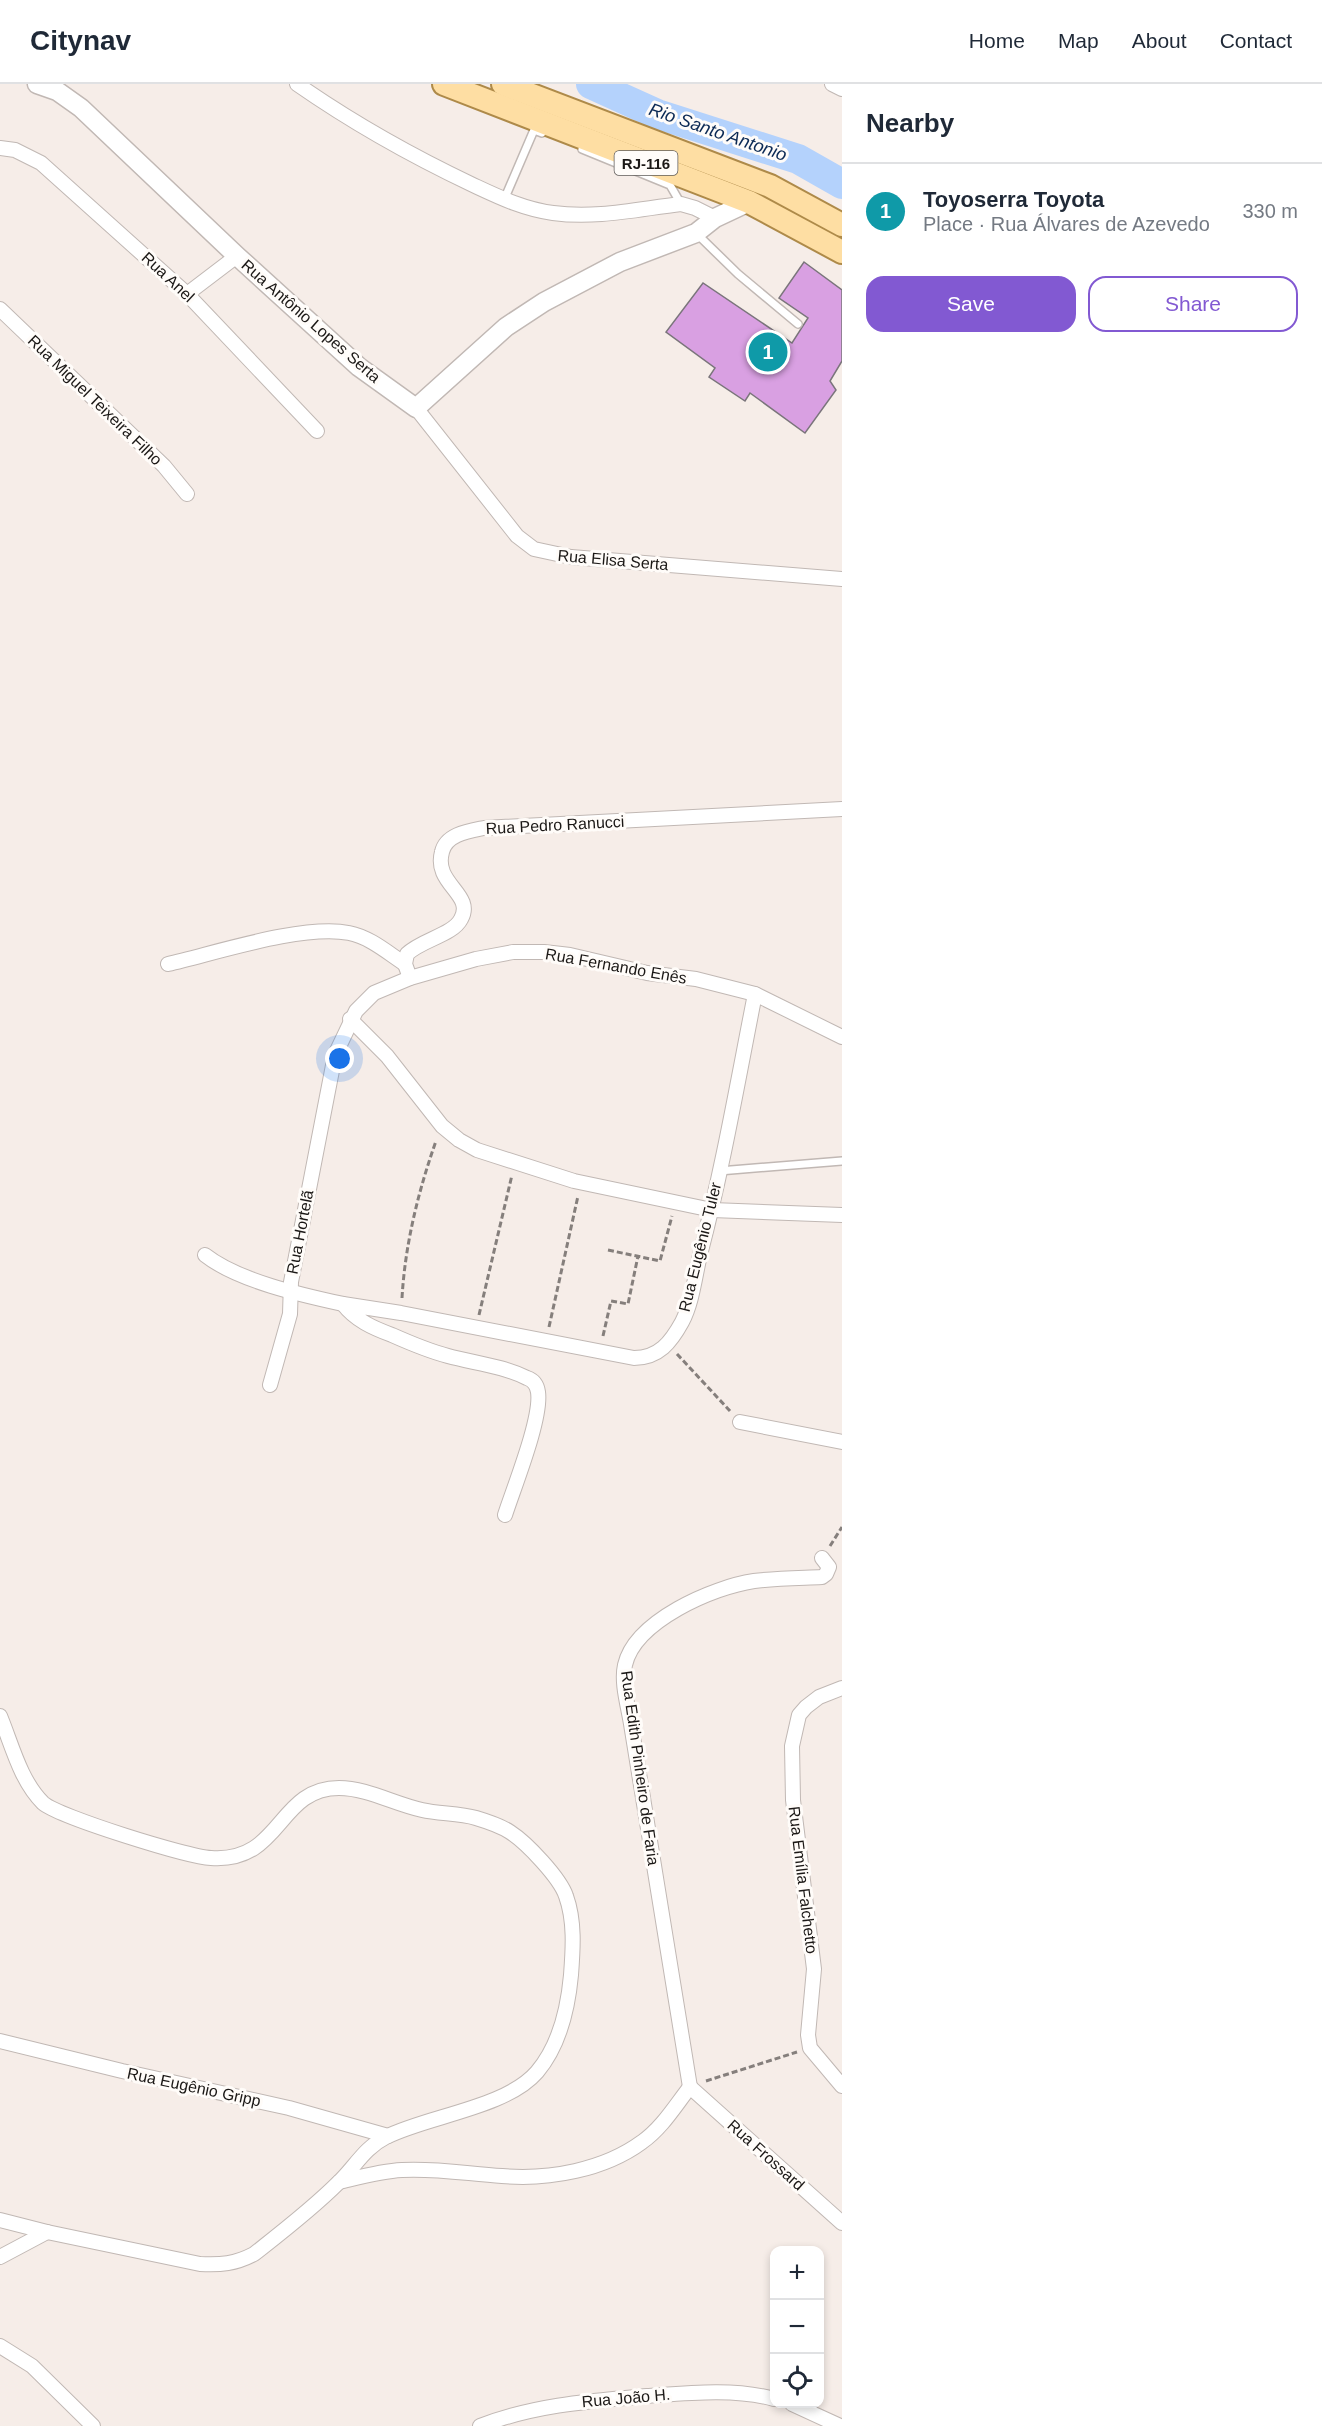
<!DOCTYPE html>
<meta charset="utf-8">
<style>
:root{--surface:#fff;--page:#f2f2f3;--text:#1f2937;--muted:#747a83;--line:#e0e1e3;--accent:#8259d2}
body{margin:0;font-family:Helvetica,sans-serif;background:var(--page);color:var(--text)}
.controls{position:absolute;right:18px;bottom:18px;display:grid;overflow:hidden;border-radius:12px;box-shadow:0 3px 9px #0003}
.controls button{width:54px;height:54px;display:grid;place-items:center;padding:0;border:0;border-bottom:2px solid var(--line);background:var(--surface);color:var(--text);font:30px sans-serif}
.you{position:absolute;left:340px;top:975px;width:21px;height:21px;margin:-15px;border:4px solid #fff;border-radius:50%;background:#1a73e8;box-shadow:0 0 0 9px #1a73e833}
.badge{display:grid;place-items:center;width:39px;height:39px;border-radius:50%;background:var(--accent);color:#fff;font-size:20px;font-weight:700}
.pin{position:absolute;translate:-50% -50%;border:3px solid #fff;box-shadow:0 2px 6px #0006}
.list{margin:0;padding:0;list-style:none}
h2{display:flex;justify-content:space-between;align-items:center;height:78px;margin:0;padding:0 24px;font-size:26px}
h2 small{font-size:20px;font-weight:400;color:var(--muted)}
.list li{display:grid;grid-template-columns:39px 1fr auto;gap:18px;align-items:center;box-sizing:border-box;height:96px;padding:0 24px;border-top:2px solid var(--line)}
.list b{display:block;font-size:22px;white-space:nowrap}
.list p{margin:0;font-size:20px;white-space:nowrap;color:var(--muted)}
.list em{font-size:20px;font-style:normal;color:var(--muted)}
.actions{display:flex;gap:12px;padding:18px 24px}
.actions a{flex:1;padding:14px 0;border:2px solid var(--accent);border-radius:18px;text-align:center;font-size:21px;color:var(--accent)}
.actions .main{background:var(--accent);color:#fff}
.icon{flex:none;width:33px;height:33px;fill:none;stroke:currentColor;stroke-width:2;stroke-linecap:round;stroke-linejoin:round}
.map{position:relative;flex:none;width:842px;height:2342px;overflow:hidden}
header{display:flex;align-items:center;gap:36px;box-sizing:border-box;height:84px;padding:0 30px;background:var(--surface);border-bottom:2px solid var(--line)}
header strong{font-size:28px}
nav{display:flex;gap:33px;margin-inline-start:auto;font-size:21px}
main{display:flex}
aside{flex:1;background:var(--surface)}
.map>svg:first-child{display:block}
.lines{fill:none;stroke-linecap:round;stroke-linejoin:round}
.river{stroke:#b4d2fc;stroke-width:30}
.building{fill:#d9a0e2;stroke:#7a757b;stroke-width:1.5}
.service-casing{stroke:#c1b8b4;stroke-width:10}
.minor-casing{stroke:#c1b8b4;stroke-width:16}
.tertiary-casing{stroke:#c1b8b4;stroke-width:21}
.primary-casing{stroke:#ae8a49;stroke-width:26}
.path{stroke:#857f7c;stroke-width:3;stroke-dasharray:6 3;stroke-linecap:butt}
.service{stroke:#fff;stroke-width:7}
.minor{stroke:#fff;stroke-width:14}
.tertiary{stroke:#fff;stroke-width:18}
.primary{stroke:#fedea3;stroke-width:22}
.labels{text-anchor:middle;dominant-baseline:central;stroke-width:6;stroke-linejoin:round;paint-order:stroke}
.shield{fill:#fffcf9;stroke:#5f5c5a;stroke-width:1.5}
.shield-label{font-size:15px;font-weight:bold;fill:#1b1816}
.street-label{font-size:16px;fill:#1b1816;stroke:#fffcf9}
.water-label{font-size:18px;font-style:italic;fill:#0c2a55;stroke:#fffcf9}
</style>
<header>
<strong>Citynav</strong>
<nav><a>Home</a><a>Map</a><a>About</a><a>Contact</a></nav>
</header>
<main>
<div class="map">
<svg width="842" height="2342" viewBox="0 0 842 2342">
<rect width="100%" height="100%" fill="#f6ede8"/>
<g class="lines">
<polyline class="river" points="591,0 657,30 798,75 842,100"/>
</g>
<polygon class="building" points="804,178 842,206 842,277 830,297 836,306 805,349 750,309 745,317 709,293 715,284 666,248 703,199 792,259 808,234 779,214"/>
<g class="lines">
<defs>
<g id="service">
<polyline points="582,65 670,101 681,120"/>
<polyline points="504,116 534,46 542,49"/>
<polyline points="697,150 738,190 798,240"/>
<polyline points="719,1087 842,1077"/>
</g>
<g id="minor">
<path d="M297,0c56,39 113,71 174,100 28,13 52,25 82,29 43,6 85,-4 128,-9l14,4 20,10"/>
<polyline points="832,0 842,5"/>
<polyline points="0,64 15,66 41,79 187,210 317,347"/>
<polyline points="187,210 237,172"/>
<polyline points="0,225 164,382 187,410"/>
<polyline points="416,324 517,452 534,465 571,473 842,495"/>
<path d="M168,880c48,-11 135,-40 181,-31 21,4 39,20 56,31"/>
<path d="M410,894l-5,-14 2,-10c14,-14 46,-19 54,-35 14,-25 -28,-35 -19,-67 4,-18 27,-21 42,-24l358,-19"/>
<polyline points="350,935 387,972 442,1042 459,1056 477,1066 574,1097 712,1126 842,1131"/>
<path d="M205,1171c33,26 97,40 138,49"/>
<polyline points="270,1301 290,1230 291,1198 335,971 356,927 374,909 410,894 476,875 513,868 544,868 570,871 647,889 696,895 755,910 842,953"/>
<polyline points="740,1338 842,1358"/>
<path d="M505,1431c9,-28 37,-97 33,-123 -1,-7 -5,-12 -11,-14 -24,-12 -53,-15 -79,-22 -19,-5 -38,-13 -56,-21 -19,-7 -37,-15 -49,-31l58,9 233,45c25,0 37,-16 48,-36 11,-21 13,-48 19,-71 22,-84 37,-171 54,-257"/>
<polyline points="842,1604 819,1613 806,1623 799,1631 792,1662 793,1716 814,1885 808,1951 810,1964 842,2002"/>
<path d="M0,1632c12,29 20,64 43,87 16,14 145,54 168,55 71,5 66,-70 128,-70 28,0 55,16 83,22 17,4 37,3 54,8 10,3 25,8 34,14 17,11 50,46 56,64 9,25 7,53 5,79 -3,33 -12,71 -34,97 -31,36 -110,44 -151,65 -22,11 -31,30 -48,46 -26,26 -56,49 -84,71 -19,10 -33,11 -54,10l-153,-32 -47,-12"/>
<polyline points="0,1957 122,1987 289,2024 388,2052"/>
<path d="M690,2003l-59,-363c-3,-19 -10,-41 -6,-59 10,-44 88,-78 129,-84 23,-3 46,-3 68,-4l4,-3 3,-7 -7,-9"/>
<polyline points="690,2003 842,2139"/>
<path d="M339,2098c21,-5 42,-11 63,-12 34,-2 67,4 100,6 47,4 102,-6 140,-34 20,-14 33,-36 48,-55"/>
<polyline points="0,2173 47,2148"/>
<polyline points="0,2262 32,2282 93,2342"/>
<polyline points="792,2320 840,2342"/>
<path d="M480,2342c54,-21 110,-25 167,-30 41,-3 87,-8 127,3"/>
</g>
<polyline id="tertiary" points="37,0 57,7 81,24 237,172 359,283 416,324 506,243 544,218 620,178 696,149 715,134 749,118"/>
<g id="primary">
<polyline points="444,0 749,118 842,168"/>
<polyline points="503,0 770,102 842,141"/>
</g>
</defs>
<use href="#service" class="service-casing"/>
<use href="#minor" class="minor-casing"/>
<use href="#tertiary" class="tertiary-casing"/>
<use href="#primary" class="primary-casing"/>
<g class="path">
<polyline points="608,1166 660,1177 672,1132"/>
<path d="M402,1214c3,-53 16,-106 34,-157"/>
<polyline points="479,1231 512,1091"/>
<polyline points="549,1243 578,1112"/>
<polyline points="603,1252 611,1217 628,1220 638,1172"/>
<polyline points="677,1270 730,1327"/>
<polyline points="830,1462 842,1443"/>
<polyline points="706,1997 797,1968"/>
</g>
<use href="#service" class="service"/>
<use href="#minor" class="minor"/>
<use href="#tertiary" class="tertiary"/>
<use href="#primary" class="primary"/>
</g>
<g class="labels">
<rect class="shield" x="614.5" y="67" width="63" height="24" rx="4.5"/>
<g class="shield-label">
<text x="646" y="79">RJ-116</text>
</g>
<g class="street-label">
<text transform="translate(168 193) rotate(43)">Rua Anel</text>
<text transform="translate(311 237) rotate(41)">Rua Antônio Lopes Serta</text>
<text transform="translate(95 316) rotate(44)">Rua Miguel Teixeira Filho</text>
<text transform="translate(613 476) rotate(5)">Rua Elisa Serta</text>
<text transform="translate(555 741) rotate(-3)">Rua Pedro Ranucci</text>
<text transform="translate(616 882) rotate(10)">Rua Fernando Enês</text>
<text transform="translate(300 1148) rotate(-79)">Rua Hortelã</text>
<text transform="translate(700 1163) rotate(-76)">Rua Eugênio Tuler</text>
<text transform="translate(640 1684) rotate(82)">Rua Edith Pinheiro de Faria</text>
<text transform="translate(803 1796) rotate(83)">Rua Emília Falchetto</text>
<text transform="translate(194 2003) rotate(12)">Rua Eugênio Gripp</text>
<text transform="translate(766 2071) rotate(42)">Rua Frossard</text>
<text transform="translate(626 2314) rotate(-5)">Rua João H.</text>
</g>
<g class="water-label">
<text transform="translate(718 48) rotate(19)">Rio Santo Antonio</text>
</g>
</g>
</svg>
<div class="controls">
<button>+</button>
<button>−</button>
<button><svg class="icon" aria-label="locate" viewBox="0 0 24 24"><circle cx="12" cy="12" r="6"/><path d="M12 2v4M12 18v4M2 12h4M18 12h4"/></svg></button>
</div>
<div class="you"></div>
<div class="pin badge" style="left:768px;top:268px;background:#0f9aa8">1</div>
</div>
<aside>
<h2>Nearby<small></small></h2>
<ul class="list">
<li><span class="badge" style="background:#0f9aa8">1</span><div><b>Toyoserra Toyota</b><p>Place · Rua Álvares de Azevedo</p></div><em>330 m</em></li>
</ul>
<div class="actions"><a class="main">Save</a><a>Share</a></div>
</aside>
</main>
